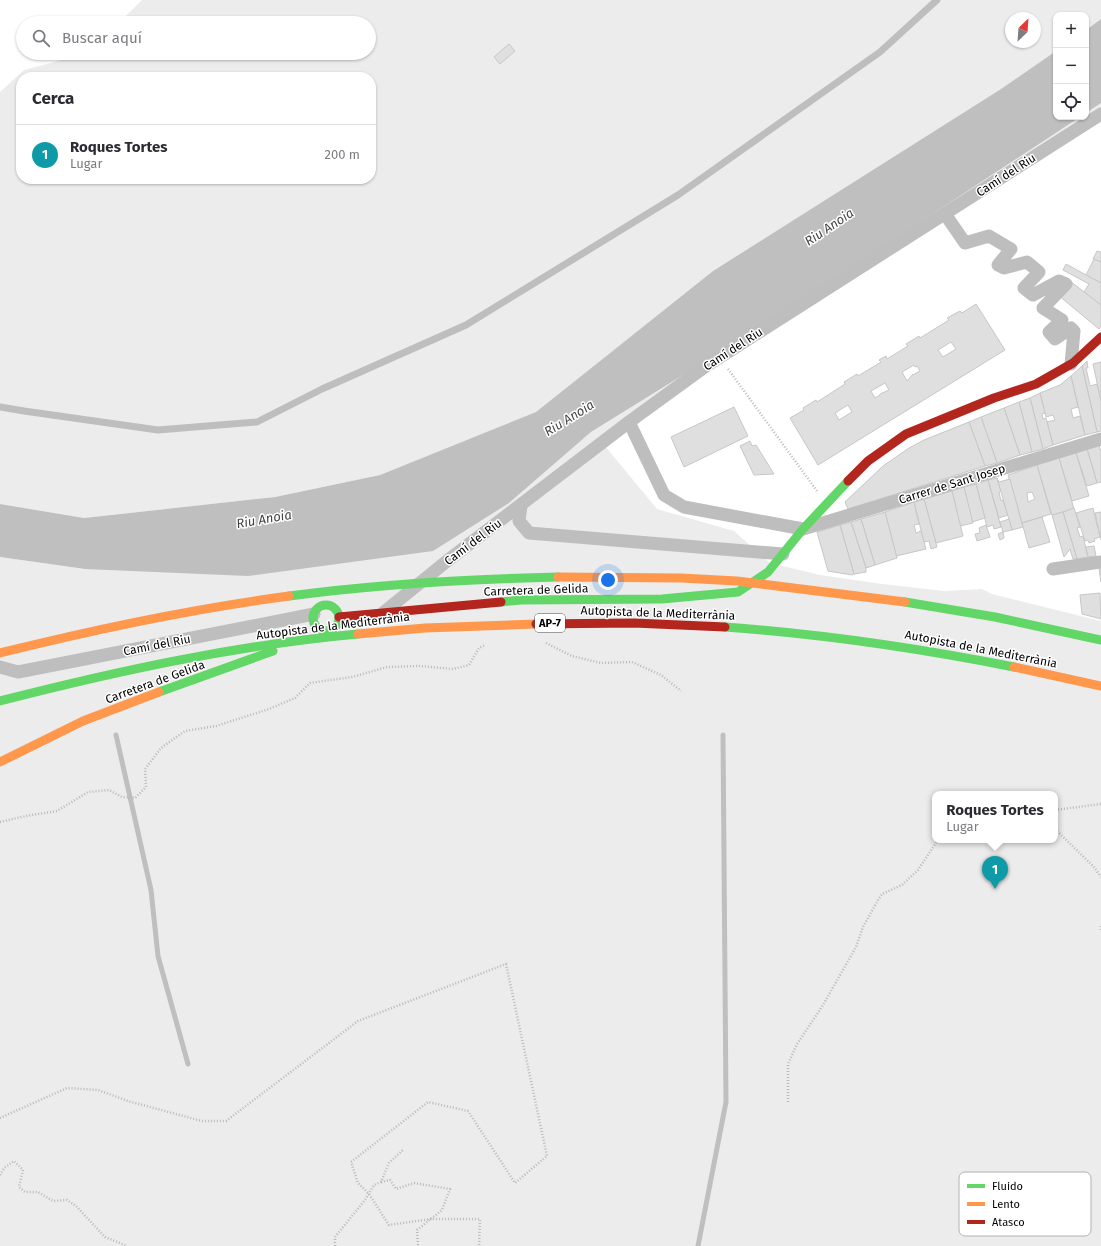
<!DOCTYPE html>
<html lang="es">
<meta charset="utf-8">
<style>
:root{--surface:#fff;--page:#f2f2f3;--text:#2b2b33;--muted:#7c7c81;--line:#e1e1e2;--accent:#db2777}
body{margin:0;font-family:"Fira Sans",sans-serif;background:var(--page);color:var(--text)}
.controls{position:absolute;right:12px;top:12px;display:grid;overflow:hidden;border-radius:8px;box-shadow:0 1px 3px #0004}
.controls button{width:36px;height:36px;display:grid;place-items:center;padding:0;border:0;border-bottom:1px solid var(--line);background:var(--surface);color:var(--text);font:20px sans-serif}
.compass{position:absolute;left:1005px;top:12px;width:36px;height:36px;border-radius:50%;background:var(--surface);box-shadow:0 1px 3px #0004;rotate:25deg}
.you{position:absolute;left:608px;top:580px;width:14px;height:14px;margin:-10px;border:3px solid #fff;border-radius:50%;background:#1a73e8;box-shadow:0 0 0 6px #1a73e833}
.badge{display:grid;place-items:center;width:26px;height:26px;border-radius:50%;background:var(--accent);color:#fff;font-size:13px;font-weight:700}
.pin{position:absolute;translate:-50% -33px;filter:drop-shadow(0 1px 2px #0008)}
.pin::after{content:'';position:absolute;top:21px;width:14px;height:12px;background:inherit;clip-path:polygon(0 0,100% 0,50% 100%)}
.popup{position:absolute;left:932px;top:791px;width:126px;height:52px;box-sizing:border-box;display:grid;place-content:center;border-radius:8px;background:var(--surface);filter:drop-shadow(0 1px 3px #0005);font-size:13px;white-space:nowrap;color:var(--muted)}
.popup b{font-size:15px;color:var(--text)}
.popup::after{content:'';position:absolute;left:50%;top:100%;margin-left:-8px;border:8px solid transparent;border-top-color:var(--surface)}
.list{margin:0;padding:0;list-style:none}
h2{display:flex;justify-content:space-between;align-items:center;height:52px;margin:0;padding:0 16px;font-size:17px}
h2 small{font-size:13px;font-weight:400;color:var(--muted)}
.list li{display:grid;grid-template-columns:26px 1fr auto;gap:12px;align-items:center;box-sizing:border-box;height:60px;padding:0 16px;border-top:1px solid var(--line)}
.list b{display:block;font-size:15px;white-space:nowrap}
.list p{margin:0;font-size:13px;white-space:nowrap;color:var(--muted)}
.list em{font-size:13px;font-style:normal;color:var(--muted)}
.icon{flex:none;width:22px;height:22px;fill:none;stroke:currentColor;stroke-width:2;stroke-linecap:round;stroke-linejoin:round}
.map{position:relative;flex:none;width:1101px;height:1246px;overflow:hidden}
.search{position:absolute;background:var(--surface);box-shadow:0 1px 3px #0004;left:16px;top:16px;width:360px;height:44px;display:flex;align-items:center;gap:10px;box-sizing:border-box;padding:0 14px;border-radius:22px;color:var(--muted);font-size:15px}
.panel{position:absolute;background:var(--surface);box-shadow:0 1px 3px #0004;left:16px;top:72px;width:360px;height:112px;border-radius:16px}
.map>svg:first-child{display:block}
.green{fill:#ececec;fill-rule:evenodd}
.water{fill:#bfbfbf}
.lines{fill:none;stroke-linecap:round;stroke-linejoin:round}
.stream{stroke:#bfbfbf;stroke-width:5}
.building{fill:#dfdfdf;stroke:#c7c7c7;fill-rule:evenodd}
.path{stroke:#b9b9b9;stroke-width:2.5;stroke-dasharray:1 2;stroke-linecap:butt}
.lane{stroke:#bebebe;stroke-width:7}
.street{stroke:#bebebe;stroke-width:13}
.fast{stroke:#63d668;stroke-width:9}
.slow{stroke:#ff974d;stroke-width:9}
.jam{stroke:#b3261e;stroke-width:9}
.labels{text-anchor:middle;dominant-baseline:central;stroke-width:3;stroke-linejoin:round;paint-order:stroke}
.shield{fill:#fff;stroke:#4c4c4c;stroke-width:1}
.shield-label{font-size:11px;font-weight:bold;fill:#000}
.street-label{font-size:12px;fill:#000;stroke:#fff}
.water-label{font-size:13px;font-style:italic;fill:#444;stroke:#fff}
.key{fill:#fff;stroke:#b2b2b2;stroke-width:1}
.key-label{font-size:11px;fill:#000}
</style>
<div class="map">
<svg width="1101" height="1246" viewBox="0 0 1101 1246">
<rect width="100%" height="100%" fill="#fff"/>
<g class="green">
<path d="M142,0h959v19l-15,11v-15h-30v36l-55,38 -288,182 -177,141 -156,63 -105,22 -191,21 -84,-14v-412l24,-22 64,-17h281v-30h-250zM1011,18h24v24h-24zM21,77h350v102h-350z"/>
<path d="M1101,103v8l-501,329 57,69 77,22 36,32 50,12 62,9 62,7 38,-2 10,5 16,4 93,23v625h-1101v-689l85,12 424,-66 82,-71 105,-65 185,-119 199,-131h6v-4zM935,794h120v46h-120z"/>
</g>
<g class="water">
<polygon points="1101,19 1101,103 1086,113 1086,30"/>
<polygon points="1056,51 1056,117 1080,117 881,248 696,367 591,432 509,503 433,551 248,576 85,569 0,557 0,504 84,518 275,497 380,475 536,412 713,271 1001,89"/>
</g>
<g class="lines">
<g class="stream">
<polyline points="116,735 151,890 158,956 188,1064"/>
<polyline points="698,1246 726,1102 723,735"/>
</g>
</g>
<g class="building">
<polygon points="509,44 515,51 500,64 494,57"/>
<polygon points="1097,251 1101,252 1101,262 1093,259"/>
<polygon points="1094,259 1101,262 1101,283 1086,275"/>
<polygon points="1066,264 1101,283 1101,305 1084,292 1089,284 1063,270"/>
<polygon points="1070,281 1101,305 1101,326 1099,329 1058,295"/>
<path d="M976,304l29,46 -187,115 -28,-47 14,-8 -1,-2 13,-8 1,2 28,-18 -1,-2 13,-8 1,2 23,-14 -2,-2 7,-4 1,3 21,-13 -2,-2 13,-8 1,2 29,-18 -2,-2 13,-7 2,2zM951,342l5,7 -13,8 -5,-7zM914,365l1,2 2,-1 3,5 -7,4v-1l-6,7 -5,-9zM885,383l4,7 -9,4v1l-5,3 -4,-7zM848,405l4,7 -13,8 -4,-7z"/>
<polygon points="1087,361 1088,368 1086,368 1090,386 1097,384 1101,401 1101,431 1097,432 1082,366"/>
<polygon points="1101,362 1101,401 1093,364"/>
<polygon points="1082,366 1097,432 1085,435 1071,376"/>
<polygon points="1071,376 1078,407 1071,409 1073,418 1080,416 1085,435 1053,445 1047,422 1055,420 1053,415 1046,417 1040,393 1060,385"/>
<polygon points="1040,393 1045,413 1042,414 1043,419 1046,418 1053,445 1043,449 1030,398"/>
<polygon points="1030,398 1043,449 1032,452 1019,402"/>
<polygon points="1019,402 1032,452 1020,455 1004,408"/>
<polygon points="734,407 748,436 684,467 671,437"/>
<polygon points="1004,408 1020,455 997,463 981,417"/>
<polygon points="981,417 997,463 985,466 969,422"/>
<polygon points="969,422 985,466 848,509 845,502 883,466 909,448 924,440"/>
<polygon points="750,441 752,446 756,445 774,474 754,475 740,446"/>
<polygon points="1099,445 1101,452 1101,482 1097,483 1087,449"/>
<polygon points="1087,449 1097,483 1087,486 1076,453"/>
<polygon points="1076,453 1089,496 1072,501 1059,458"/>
<polygon points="1059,458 1074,509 1052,515 1037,465"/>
<path d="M1037,465l14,49 -29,9 -14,-48zM1032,492l3,7 -7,3 -1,-9z"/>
<polygon points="997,478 1001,491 999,492 1001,501 1003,500 1008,515 999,518 988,480"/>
<polygon points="997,478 999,482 1010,479 1023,527 1012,530"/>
<polygon points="988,480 1001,527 994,529 993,525 987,527 976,484"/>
<polygon points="976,484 985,518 972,522 964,487"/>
<polygon points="964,487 973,523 960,526 952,491"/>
<polygon points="952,491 963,536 936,543 924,499"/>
<polygon points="924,499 937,547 931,549 929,541 924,542 914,502"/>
<polygon points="914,502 919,524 914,525 916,533 921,531 926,549 896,556 885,512"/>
<polygon points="1074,508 1080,527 1077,528 1080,537 1083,536 1088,557 1077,559 1063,512"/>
<polygon points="1093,508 1100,537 1094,539 1095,541 1089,543 1088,540 1085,541 1076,513"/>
<polygon points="885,512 897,558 875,565 861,519"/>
<polygon points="1063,512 1077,559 1073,559 1070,549 1064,557 1052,515"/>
<polygon points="1101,512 1101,540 1095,513"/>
<polygon points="1042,517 1050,542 1029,548 1022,523"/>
<polygon points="861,519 875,565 866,568 851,522"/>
<polygon points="1009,519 1012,530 1003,532 1000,522"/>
<polygon points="851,522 866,568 866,572 854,574 840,525"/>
<polygon points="840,525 854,574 852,575 828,571 817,532"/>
<polygon points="986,525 990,537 977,541 975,534 980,533 979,528"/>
<polygon points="1003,532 1004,538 1000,540 998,534"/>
<polygon points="1094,546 1096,556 1088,557 1086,547"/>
<polygon points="1099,569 1101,569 1101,582"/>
<polygon points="1100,593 1101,619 1082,614 1080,595"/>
</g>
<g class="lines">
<g class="path">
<polyline points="728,369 817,491"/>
<polyline points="546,643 572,656 601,663 632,662 661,675 681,691"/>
<polyline points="1055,810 1101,804"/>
<polyline points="0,822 26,816 57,811 88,792 109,790 122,797 135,798 146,787 145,769 161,748 185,731 216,726 269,709 295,698 310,683 352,677 387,667 419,666 453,669 469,665 479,648 485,645"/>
<polyline points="1055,829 1093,866 1101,877"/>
<polyline points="1101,926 1101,931"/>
<polyline points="788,1102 788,1064 797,1044 823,1005 856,947 863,927 878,900 882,894 902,885 918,870 938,840"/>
<polyline points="0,1118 67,1088 98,1090 128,1101 202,1121 226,1121 358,1021 506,964 547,1156 515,1183 468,1111 428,1102 351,1162 358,1183 369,1194 389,1225 431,1219 480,1219 479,1246"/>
<polyline points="0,1175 4,1168 14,1161 23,1170 19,1187 25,1192 38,1192 53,1201 67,1200 76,1206 105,1237 127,1246"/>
<polyline points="381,1182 390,1180 396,1189 414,1183 450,1189 442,1210 417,1230 418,1246"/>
<polyline points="335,1246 335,1237 365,1200 374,1185 381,1182 389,1163 404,1149"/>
</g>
<polyline class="lane" points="0,407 24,411 158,430 257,422 322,389 466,325 678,195 880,52 937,0"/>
<g class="street">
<polyline points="945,214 965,243 989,236 1011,249 998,265 1004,268 1027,262 1039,272 1024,288 1033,295 1059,281 1066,284 1043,308 1062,320 1049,332 1055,339 1071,328 1074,331 1071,364"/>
<polyline points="629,422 664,495 684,507 803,529 1101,439"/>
<polyline points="521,506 519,521 529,533 783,554"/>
<polyline points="1053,569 1101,562"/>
<polyline points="384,612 447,561 629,422 706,366 1101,114"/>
<polyline points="0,667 18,672 314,614"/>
</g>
<g class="fast">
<path d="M289,596c90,-12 179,-17 269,-19"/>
<polyline points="501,602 521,600 662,599 738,592 768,572 803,529 848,481"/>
<polyline points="905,602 995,617 1101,640"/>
<circle cx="326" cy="618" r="13"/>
<path d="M725,627c97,7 193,21 289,40"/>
<polyline points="159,692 273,651"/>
<path d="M0,701c117,-30 237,-56 358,-67"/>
</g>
<g class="slow">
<polyline points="558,577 681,578 737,581 905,602"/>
<polyline points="358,634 425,628 536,624"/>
<path d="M0,653c96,-24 192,-44 289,-57"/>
<polyline points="1014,667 1101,686"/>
<polyline points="0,762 83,721 159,692"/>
</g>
<g class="jam">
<polyline points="848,481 868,461 906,434 994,398 1036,384 1073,363 1101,337"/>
<polyline points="339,617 501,602"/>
<polyline points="536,624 634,623 725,627"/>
</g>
</g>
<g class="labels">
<rect class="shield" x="535" y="614" width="30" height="18" rx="3"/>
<g class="shield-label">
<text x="550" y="623">AP-7</text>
</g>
<g class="street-label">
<text transform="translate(1006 175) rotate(-33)">Camí del Riu</text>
<text transform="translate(733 349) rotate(-33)">Camí del Riu</text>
<text transform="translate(952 484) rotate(-17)">Carrer de Sant Josep</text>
<text transform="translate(473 542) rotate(-37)">Camí del Riu</text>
<text transform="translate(536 590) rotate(-2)">Carretera de Gelida</text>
<text transform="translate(658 613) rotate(2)">Autopista de la Mediterrània</text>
<text transform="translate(333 626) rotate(-7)">Autopista de la Mediterrània</text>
<text transform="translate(157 645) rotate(-11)">Camí del Riu</text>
<text transform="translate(981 649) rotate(11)">Autopista de la Mediterrània</text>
<text transform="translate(155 682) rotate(-20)">Carretera de Gelida</text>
</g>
<g class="water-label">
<text transform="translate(829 227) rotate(-34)">Riu Anoia</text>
<text transform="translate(569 418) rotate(-32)">Riu Anoia</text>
<text transform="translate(264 519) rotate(-10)">Riu Anoia</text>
</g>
</g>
<rect x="959" y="1172" width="132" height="64" rx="6" class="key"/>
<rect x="967" y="1184" width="18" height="4" fill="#63d668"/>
<rect x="967" y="1202" width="18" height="4" fill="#ff974d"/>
<rect x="967" y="1220" width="18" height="4" fill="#b3261e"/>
<g class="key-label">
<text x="992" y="1190">Fluido</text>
<text x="992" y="1208">Lento</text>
<text x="992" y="1226">Atasco</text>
</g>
</svg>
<div class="controls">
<button>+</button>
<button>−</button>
<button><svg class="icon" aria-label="locate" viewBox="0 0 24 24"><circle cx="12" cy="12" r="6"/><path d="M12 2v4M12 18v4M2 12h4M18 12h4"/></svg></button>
</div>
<svg class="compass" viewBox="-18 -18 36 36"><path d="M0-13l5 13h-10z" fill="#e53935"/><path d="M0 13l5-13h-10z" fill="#7c7c81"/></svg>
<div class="you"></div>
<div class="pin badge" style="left:995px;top:889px;background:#0f9aa8">1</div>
<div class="popup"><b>Roques Tortes</b>Lugar</div>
<div class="search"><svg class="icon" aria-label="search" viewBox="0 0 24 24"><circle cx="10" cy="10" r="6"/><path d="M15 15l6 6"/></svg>Buscar aquí</div>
<section class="panel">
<h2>Cerca<small></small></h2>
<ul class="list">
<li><span class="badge" style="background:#0f9aa8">1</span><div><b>Roques Tortes</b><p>Lugar</p></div><em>200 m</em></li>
</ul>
</section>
</div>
